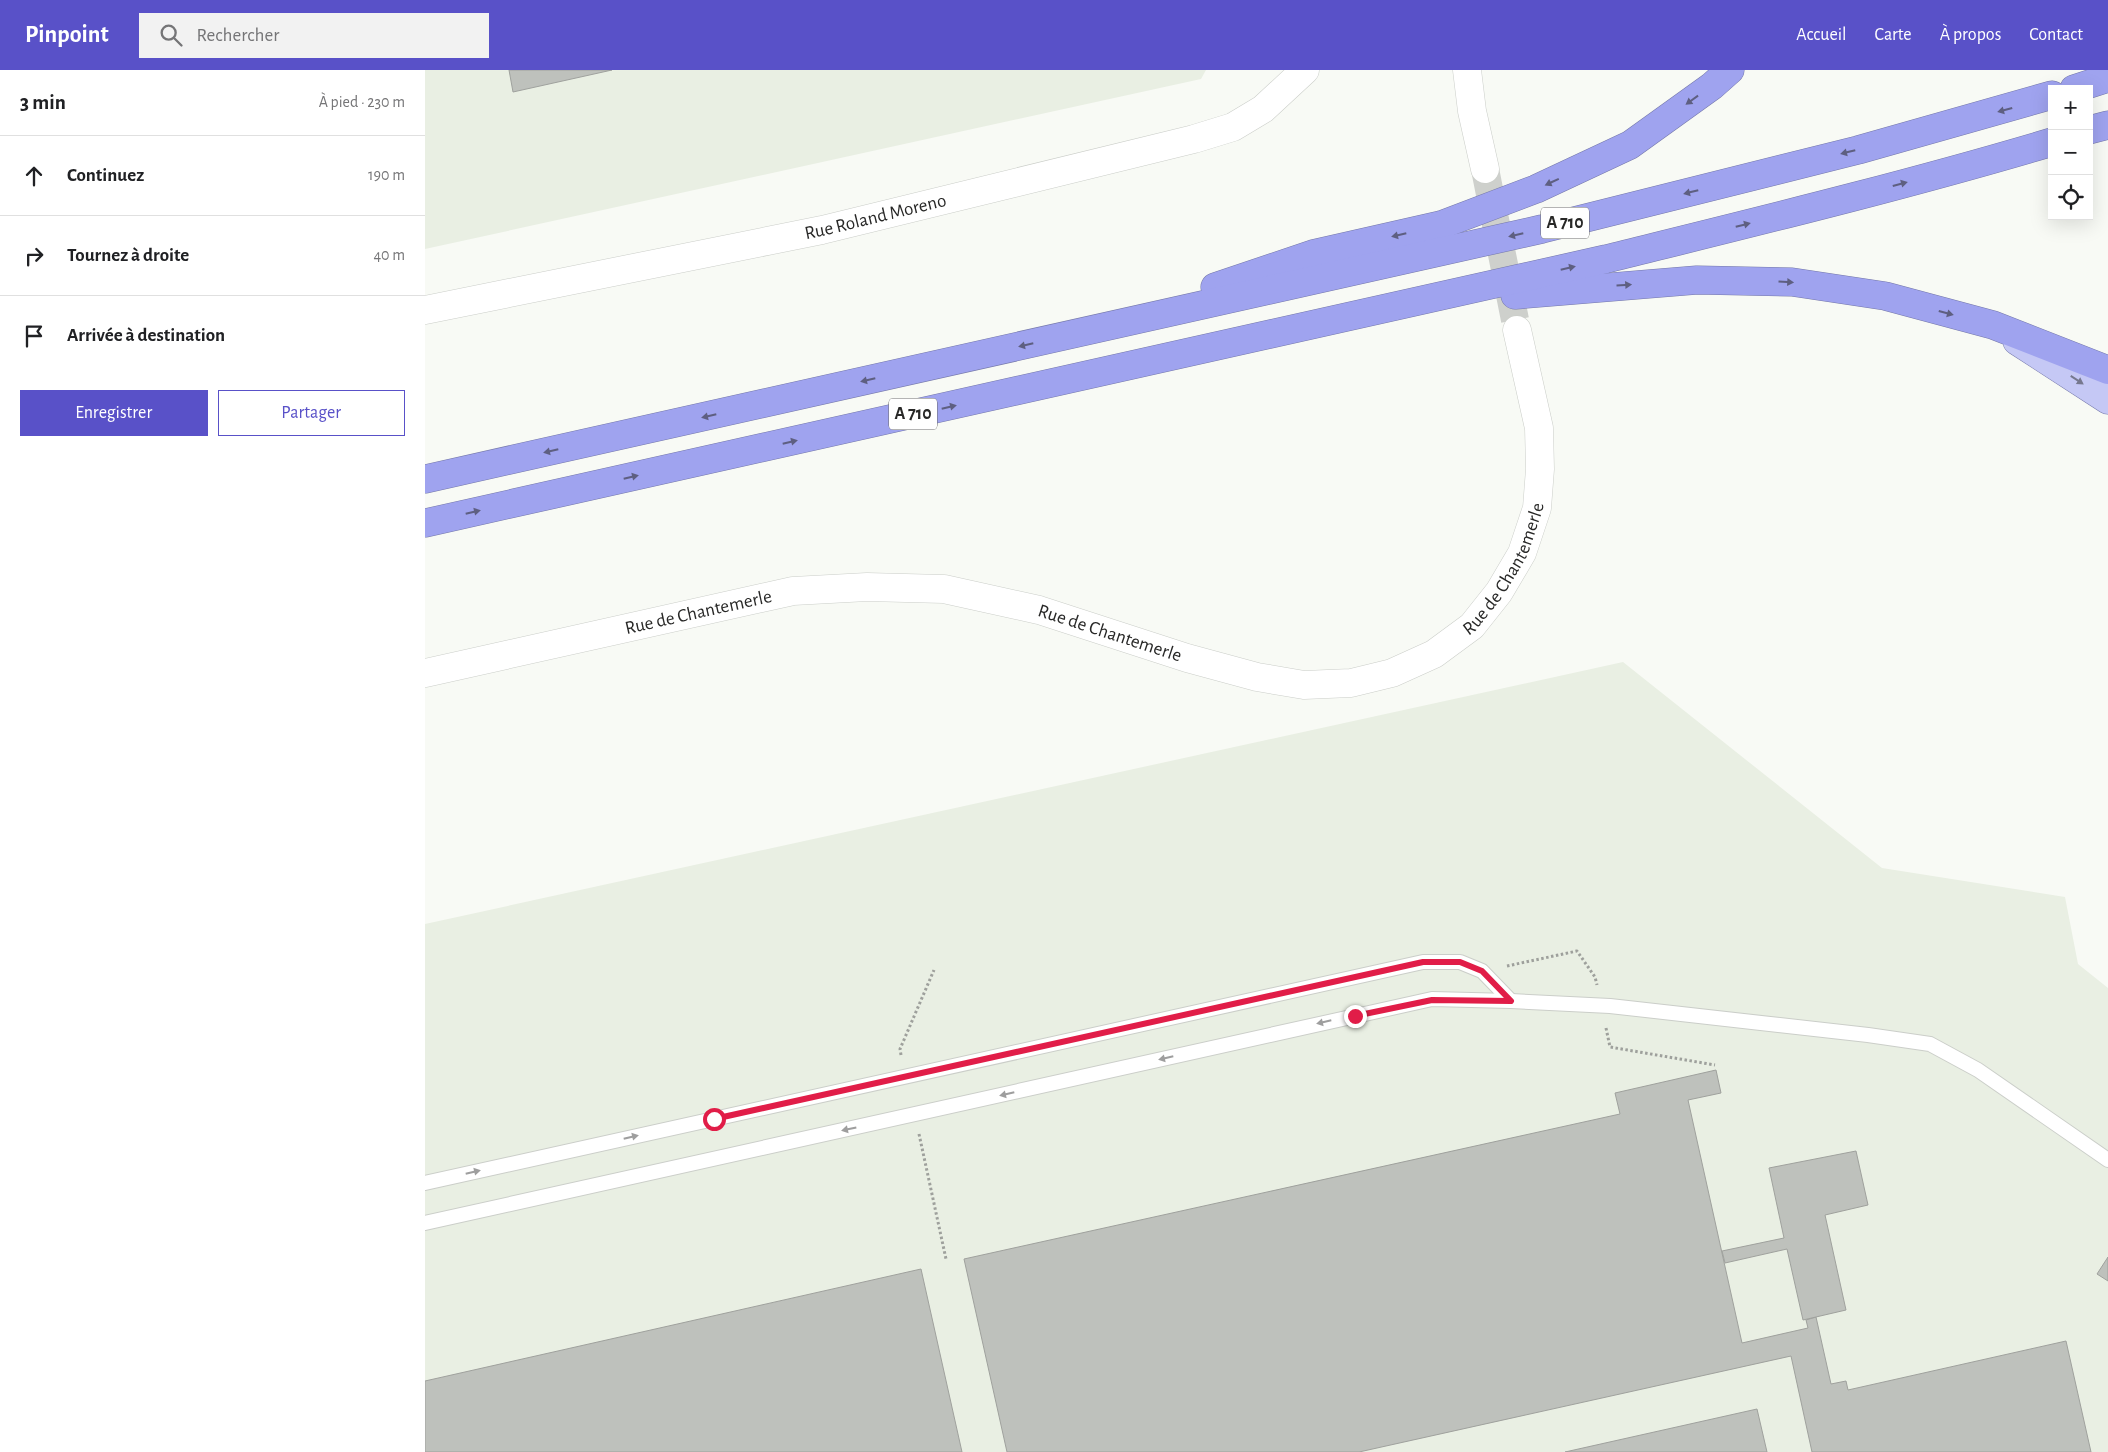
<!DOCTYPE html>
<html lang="fr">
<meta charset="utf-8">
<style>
:root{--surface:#fff;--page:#f2f2f2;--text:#202124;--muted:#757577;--line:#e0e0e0;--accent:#5951c8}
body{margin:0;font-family:"Alegreya Sans",sans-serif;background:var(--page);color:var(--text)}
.controls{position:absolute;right:15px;top:15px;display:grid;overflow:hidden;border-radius:0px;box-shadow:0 5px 20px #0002}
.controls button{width:45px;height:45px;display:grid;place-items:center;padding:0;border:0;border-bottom:1px solid var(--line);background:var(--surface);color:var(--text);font:25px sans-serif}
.stop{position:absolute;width:15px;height:15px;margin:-11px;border:4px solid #e11d48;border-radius:50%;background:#fff}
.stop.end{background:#e11d48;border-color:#fff;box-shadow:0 1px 5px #0008}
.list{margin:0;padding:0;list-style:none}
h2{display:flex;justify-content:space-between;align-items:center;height:65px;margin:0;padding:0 20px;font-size:21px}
h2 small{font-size:16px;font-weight:400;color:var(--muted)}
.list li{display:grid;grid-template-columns:32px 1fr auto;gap:15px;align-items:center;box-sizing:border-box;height:80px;padding:0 20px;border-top:1px solid var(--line)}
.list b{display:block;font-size:19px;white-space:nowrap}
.list em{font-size:16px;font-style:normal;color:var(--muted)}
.actions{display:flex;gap:10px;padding:15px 20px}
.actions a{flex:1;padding:11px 0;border:1px solid var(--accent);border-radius:0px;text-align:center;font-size:18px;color:var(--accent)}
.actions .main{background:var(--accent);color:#fff}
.icon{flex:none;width:28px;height:28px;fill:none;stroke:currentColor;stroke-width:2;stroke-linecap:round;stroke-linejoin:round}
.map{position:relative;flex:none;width:1683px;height:1382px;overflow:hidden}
header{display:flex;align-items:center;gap:30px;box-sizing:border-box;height:70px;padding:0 25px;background:var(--accent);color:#fff}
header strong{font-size:24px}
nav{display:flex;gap:28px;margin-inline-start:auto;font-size:18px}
.search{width:350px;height:45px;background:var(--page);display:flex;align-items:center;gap:12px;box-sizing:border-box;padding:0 18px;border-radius:0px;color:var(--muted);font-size:19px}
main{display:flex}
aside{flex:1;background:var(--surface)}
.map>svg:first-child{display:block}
.built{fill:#e9efe3}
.building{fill:#bec1bc;stroke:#9fa19d}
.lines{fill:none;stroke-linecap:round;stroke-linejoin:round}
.street-tunnel{stroke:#ced0cc;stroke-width:28;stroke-dasharray:28 14;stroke-linecap:butt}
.lane-casing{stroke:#cbcec9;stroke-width:16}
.street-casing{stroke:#cbcec9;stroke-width:29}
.primary-casing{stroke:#7578a9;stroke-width:29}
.highway-casing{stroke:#7578a9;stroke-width:29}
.path{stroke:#9ea09c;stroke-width:3;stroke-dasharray:2.5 2.5;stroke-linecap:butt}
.lane{stroke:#fff;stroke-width:14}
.street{stroke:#fff;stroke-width:28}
.primary{stroke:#c5c8f5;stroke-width:28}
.highway{stroke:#9fa3ef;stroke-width:28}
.oneway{fill:#5e5f81}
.oneway2{fill:#76788e}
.oneway3{fill:#9e9e9e}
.route{stroke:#e11d48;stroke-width:6}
.labels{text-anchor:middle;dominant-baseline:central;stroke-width:4;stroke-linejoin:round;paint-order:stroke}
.shield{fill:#fff;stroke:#686868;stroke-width:1}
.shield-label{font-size:18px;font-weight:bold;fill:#282827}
.street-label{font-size:19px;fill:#282827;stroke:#fff}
</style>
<header>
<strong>Pinpoint</strong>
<div class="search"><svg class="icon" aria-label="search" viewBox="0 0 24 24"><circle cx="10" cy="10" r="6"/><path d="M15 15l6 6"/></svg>Rechercher</div>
<nav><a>Accueil</a><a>Carte</a><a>À propos</a><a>Contact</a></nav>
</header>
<main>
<aside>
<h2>3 min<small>À pied · 230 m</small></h2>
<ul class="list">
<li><svg class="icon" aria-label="ahead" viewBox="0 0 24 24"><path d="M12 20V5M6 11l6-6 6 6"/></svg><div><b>Continuez</b></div><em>190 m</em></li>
<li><svg class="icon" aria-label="right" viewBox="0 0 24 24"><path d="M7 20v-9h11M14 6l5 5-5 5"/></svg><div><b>Tournez à droite</b></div><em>40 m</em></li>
<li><svg class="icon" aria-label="arrive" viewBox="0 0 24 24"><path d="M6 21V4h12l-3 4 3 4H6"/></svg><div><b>Arrivée à destination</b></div></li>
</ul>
<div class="actions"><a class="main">Enregistrer</a><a>Partager</a></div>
</aside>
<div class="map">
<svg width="1683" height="1382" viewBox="0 0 1683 1382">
<rect width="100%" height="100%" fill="#f8faf5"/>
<g class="built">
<polygon points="0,0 781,0 776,9 0,179"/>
<polygon points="1198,592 1457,798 1640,827 1653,894 1683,918 1683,1382 0,1382 0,854"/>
</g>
<g class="building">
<polygon points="84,0 187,0 88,22"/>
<polygon points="1291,1000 1296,1023 1263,1030 1317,1273 1383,1258 1381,1250 1391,1247 1406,1314 1421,1311 1423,1320 1641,1271 1666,1382 1387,1382 1366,1286 934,1382 582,1382 539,1189 1195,1044 1190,1023"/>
<polygon points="1431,1081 1443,1135 1400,1145 1421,1240 1378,1250 1362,1179 1300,1193 1297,1181 1359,1168 1344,1098"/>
<polygon points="1683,1187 1683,1211 1672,1204"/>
<polygon points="496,1199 537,1382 0,1382 0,1311"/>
<polygon points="1332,1339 1342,1382 1140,1382"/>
</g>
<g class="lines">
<polyline class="street-tunnel" points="1060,99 1092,260"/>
<defs>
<g id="lane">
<polyline points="0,1113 998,892 1035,892 1057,901 1086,931"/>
<polyline points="0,1153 1007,929 1086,931 1185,936 1443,965 1505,974 1553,1000 1683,1090"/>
</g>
<g id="street">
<polyline points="1042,0 1047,41 1060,99"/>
<path id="s1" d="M0,240l397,-80 372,-91 39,-12 30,-18 42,-39"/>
<path id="s2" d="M0,603l368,-82 74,-4 77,2 95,21 148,48 70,19 47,8 47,-2 41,-10 42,-19 38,-28 27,-34 23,-39 15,-45 3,-39 -1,-41 -22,-98"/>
</g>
<polyline id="primary" points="1592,271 1683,330"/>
<g id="highway">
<polyline points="1649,19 1683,8"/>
<polyline points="1664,60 1683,55"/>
<polyline points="790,217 888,184 1016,155 1111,119 1205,75 1287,16 1305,0"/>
<polyline points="1090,225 1272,210 1367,212 1460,226 1568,255 1683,300"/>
<polyline points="0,409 1117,159 1433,80 1627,25"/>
<path d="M0,453l1181,-264c149,-37 298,-73 446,-117"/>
</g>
</defs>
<use href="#lane" class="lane-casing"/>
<use href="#street" class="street-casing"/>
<use href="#primary" class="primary-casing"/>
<use href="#highway" class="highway-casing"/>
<g class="path">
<polyline points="1082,896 1152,881 1170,907 1172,915"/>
<polyline points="1181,958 1185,977 1290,995"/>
<polyline points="476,985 475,979 509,900"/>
<polyline points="494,1064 521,1189"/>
</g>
<use href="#lane" class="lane"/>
<use href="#street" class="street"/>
<use href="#primary" class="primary"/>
<use href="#highway" class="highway"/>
</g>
<defs><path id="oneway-solid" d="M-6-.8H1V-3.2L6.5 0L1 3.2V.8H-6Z" transform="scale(1.25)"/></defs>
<g class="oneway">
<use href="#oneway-solid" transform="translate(1267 30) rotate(144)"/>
<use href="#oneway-solid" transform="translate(1580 40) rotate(165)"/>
<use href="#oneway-solid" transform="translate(1423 82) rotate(166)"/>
<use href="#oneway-solid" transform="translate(1127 112) rotate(155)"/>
<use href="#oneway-solid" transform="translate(1475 114) rotate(-15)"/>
<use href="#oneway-solid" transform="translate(1266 122) rotate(166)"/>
<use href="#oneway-solid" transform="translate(1318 155) rotate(-14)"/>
<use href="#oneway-solid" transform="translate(974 165) rotate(167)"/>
<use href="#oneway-solid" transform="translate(1091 165) rotate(167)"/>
<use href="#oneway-solid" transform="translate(1143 198) rotate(-13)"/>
<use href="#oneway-solid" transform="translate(1361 212) rotate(3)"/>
<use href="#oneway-solid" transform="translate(1199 215) rotate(-4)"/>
<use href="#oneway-solid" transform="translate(1521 243) rotate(15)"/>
<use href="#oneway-solid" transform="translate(601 275) rotate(167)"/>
<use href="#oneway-solid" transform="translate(443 310) rotate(167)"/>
<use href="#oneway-solid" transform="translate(524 337) rotate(-13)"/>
<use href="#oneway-solid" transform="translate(284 346) rotate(167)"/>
<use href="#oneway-solid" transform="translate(365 372) rotate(-13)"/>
<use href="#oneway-solid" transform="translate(126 381) rotate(167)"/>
<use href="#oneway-solid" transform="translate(206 407) rotate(-13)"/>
<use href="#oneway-solid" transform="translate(48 442) rotate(-13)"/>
</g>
<use class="oneway2" href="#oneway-solid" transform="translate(1652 310) rotate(33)"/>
<g class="oneway3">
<use href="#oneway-solid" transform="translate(899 952) rotate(167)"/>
<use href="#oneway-solid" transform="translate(741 988) rotate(167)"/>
<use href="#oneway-solid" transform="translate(582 1024) rotate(167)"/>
<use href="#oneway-solid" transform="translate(424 1059) rotate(168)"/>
<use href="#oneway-solid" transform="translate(206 1067) rotate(-13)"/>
<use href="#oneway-solid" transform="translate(48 1102) rotate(-13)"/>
</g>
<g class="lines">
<polyline class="route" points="289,1049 998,892 1035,892 1057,901 1086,931 1007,930 930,946"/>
</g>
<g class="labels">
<g class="shield">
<rect x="1116" y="137.5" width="48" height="31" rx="4"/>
<rect x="464" y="328.5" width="48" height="31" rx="4"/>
</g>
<g class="shield-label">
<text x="1140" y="153">A 710</text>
<text x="488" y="344">A 710</text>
</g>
<g class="street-label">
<text stroke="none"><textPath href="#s1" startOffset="460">Rue Roland Moreno</textPath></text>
<text stroke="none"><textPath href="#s2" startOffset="1150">Rue de Chantemerle</textPath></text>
<text stroke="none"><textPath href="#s2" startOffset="280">Rue de Chantemerle</textPath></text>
<text stroke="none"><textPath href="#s2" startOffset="700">Rue de Chantemerle</textPath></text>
</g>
</g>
</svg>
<div class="controls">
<button>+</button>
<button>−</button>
<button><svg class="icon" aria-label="locate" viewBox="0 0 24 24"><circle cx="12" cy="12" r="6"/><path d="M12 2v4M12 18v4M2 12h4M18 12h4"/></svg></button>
</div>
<div class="stop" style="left:289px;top:1049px"></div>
<div class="stop end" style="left:930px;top:946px"></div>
</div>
</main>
